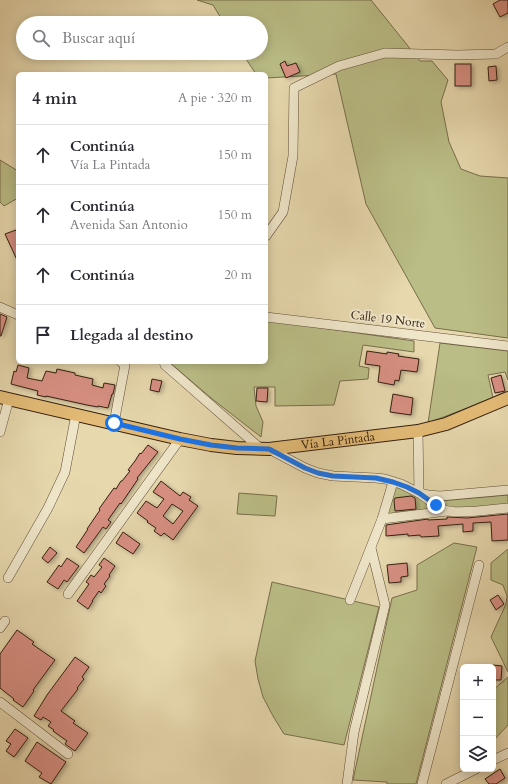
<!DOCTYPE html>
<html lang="es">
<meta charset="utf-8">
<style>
:root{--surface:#fff;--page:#f2f2f3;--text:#2b2b33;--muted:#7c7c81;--line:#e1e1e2}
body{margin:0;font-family:Cardo,serif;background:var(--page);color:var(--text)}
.controls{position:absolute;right:12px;bottom:12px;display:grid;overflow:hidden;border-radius:6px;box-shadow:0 2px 10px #0003}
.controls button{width:36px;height:36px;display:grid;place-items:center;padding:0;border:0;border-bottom:1px solid var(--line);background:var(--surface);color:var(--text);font:20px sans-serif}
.stop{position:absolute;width:12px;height:12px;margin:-9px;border:3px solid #1a73e8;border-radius:50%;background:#fff}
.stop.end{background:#1a73e8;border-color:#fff;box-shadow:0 1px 4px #0008}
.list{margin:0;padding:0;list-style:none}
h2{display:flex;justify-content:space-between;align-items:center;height:52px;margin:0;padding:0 16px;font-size:17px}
h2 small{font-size:13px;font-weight:400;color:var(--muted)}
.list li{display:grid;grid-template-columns:26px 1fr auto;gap:12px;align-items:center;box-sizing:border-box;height:60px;padding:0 16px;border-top:1px solid var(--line)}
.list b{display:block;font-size:15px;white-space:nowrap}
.list p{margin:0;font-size:13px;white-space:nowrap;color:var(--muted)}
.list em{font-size:13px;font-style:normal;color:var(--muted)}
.icon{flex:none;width:22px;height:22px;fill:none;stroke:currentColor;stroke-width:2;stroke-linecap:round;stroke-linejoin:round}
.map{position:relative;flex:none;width:508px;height:784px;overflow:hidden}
.search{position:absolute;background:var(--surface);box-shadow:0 2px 10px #0003;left:16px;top:16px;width:252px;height:44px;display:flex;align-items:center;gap:10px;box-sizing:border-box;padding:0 14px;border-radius:22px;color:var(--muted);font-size:15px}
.panel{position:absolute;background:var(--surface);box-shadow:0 2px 10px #0003;left:16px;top:72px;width:252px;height:292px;border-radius:6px}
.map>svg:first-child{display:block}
.green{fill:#babd86;stroke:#786e4b}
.building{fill:#d78f82;stroke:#352010;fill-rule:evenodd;filter:url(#shadow)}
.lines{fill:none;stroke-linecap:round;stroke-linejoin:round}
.minor-casing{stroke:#624e38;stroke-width:10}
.major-casing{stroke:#352010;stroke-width:14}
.minor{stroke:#efe6ca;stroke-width:9}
.major{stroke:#e4bc77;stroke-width:12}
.route{stroke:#1a73e8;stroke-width:5}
.labels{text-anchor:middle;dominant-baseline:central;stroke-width:4;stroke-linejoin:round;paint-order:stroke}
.street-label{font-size:12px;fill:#352010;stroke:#efe6ca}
</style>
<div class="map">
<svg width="508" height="784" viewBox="0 0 508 784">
<defs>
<filter id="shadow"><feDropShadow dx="2.5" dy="1.5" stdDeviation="2" flood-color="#0004"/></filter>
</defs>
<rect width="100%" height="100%" fill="#e7d8ae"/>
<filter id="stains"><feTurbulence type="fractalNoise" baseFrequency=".005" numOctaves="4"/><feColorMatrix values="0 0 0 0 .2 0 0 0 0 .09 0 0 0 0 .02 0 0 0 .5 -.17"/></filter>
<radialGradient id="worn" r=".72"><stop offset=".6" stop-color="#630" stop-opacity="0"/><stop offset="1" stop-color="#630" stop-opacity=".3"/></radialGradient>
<g class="green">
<polygon points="197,0 371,0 420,61 432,61 448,80 441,102 449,142 461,169 480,176 508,178 508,338 435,328 366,204 336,74 266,78 266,74 256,74 242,53 261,53 261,23 224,23 213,5"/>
<polygon points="0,160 18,171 18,198 4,206 0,202"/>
<polygon points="266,320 414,341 414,352 363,345 359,366 369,368 368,379 340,381 334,405 275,406 275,387 254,387 256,406 263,422 261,437 211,398 169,362 266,362"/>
<polygon points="440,343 508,351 508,380 505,372 488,375 493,398 428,423"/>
<polygon points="394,485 418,494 439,509 384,515"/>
<polygon points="239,493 277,496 275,516 237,514"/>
<polygon points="508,495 508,505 449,509 441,506 440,501"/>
<polygon points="454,543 477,547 416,784 387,784 387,782 353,780 392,598 417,590 417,565"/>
<polygon points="508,549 508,672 491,637 506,604 507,596 503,585 491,580 491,563"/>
<polygon points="272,582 379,607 344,745 284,734 273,716 263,697 258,679 255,661"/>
<polygon points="508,677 508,725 493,741 493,690"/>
</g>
<g class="building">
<polygon points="500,0 508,0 508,13 500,17 493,4"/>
<polygon points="285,61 287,66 296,63 300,72 286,78 280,64"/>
<rect x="455" y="64" width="16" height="22"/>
<polygon points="496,66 497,80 489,81 488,67"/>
<polygon points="16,230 18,235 18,262 5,234"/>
<polygon points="0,314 7,317 1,336 0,336"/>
<polygon points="367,351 387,354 387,352 399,354 398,356 419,359 417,372 401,370 399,381 395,380 394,385 378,382 380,366 365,364"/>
<polygon points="18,365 29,368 27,378 42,381 46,371 56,373 57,369 75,373 75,375 93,379 92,385 103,388 104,383 115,385 113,394 112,394 108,408 98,406 98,407 87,405 46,396 46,397 37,395 38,391 11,384 14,371 16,372"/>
<polygon points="501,375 505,391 495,393 491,378"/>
<polygon points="152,379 162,381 159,392 150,390"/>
<polygon points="257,388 268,388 267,402 256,401"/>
<polygon points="393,394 413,398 411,415 390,412"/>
<polygon points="148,445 158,452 137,478 138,479 121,504 120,503 108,520 111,522 106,529 103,527 84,553 76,547 88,529 87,529 100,510 99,509 114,488 116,489 121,481 122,481 130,471 128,470 135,461 140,453 141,454"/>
<path d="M161,481l19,15 3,-4 8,5 -2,3 9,6 -25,34 -9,-7 -3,3 -7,-5 2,-3 -9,-6 1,-1 -11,-8 9,-12 11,7 7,-9 -11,-7zM172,504l11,7 -10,13 -10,-8z"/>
<polygon points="411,496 415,498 416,509 395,511 394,500 395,498"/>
<polygon points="508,514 508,540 492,541 491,522 473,523 473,531 463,532 463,524 438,526 439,536 421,537 420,535 408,536 408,534 386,536 386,525 428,519 428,520 447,519 447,517 448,517 467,518"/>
<polygon points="123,532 140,544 133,554 116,543"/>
<polygon points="50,547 57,553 48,563 42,558"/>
<polygon points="67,558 79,566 67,582 64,580 58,589 47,582 59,565 61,567"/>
<polygon points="104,558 115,566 109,575 110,576 104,584 106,586 101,593 99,591 92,601 93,601 88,609 77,601 89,584 86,582 91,575 94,577 102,567 99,565"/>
<polygon points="407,563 408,576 401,577 401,582 389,583 387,565"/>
<polygon points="498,595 504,604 496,610 490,600"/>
<polygon points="17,630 34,642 32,644 55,660 33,690 34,691 23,707 13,700 14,699 0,688 0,654"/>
<polygon points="75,657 89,667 82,677 84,679 77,688 78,689 61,711 75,721 73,723 88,733 75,751 65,744 67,741 53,731 54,730 48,726 51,722 43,717 41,720 34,716 47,695"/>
<polygon points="493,665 502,666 501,680 493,680"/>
<polygon points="15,729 28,738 14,757 6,751 11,744 6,741"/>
<polygon points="37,742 66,762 51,784 39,777 42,773 25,761"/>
<polygon points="500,769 505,778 496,784 489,784 485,779"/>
</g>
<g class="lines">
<defs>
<g id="minor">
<polyline points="266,236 283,212 293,156 294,88 339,66 385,53 458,55 496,54 508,47"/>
<polyline points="0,307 18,315"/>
<polyline points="266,317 508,346"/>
<polyline points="164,362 165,365 261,449"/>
<polyline points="114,423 125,365 121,362"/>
<polyline points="418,431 419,493"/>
<polyline points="0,432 9,399"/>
<polyline points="269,449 305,468 318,473 333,476 376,478 385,479 401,484 419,493 428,495 440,496 508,490"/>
<path d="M422,495c7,5 15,12 23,15 12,5 49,-1 63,-2"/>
<polyline points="382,519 447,511"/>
<polyline points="8,578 48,508 65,472 76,414"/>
<polyline points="68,594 180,439"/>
<polyline points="350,600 382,519 393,482"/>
<polyline points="0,628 5,621"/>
<polyline points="0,702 68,754"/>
<polyline points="493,760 508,753"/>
<polyline points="347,784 354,732 385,605 371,548"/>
<polyline points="422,784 479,565"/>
<polyline points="446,784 476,769"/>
</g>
<g id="major">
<path id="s1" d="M0,397l180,42 31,6 26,3 32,1 149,-18 28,-7 62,-26"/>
</g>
</defs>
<use href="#minor" class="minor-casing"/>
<use href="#major" class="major-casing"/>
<use href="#minor" class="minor"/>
<use href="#major" class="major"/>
</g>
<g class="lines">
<polyline class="route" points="114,423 180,439 211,445 237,448 269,449 305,468 318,473 333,476 376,478 393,482 407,487 419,493 436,505"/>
</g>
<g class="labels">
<g class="street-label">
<text transform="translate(388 319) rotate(7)">Calle 19 Norte</text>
<text stroke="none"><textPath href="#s1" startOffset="344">Vía La Pintada</textPath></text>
</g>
</g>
<rect width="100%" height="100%" filter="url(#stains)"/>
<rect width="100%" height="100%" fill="url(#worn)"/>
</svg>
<div class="controls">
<button>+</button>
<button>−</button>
<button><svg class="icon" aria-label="layers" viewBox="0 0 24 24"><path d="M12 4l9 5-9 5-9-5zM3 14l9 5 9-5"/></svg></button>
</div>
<div class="stop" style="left:114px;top:423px"></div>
<div class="stop end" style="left:436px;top:505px"></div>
<div class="search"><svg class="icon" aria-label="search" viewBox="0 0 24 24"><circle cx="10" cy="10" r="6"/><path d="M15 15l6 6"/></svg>Buscar aquí</div>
<section class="panel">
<h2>4 min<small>A pie · 320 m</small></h2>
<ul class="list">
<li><svg class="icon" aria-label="ahead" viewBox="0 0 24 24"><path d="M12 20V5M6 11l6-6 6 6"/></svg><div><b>Continúa</b><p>Vía La Pintada</p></div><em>150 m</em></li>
<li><svg class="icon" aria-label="ahead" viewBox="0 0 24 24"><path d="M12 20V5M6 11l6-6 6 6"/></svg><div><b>Continúa</b><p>Avenida San Antonio</p></div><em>150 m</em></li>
<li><svg class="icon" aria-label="ahead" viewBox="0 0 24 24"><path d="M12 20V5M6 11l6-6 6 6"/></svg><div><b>Continúa</b></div><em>20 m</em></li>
<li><svg class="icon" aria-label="arrive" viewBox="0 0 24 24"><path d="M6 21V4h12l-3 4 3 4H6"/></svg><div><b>Llegada al destino</b></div></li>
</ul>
</section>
</div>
